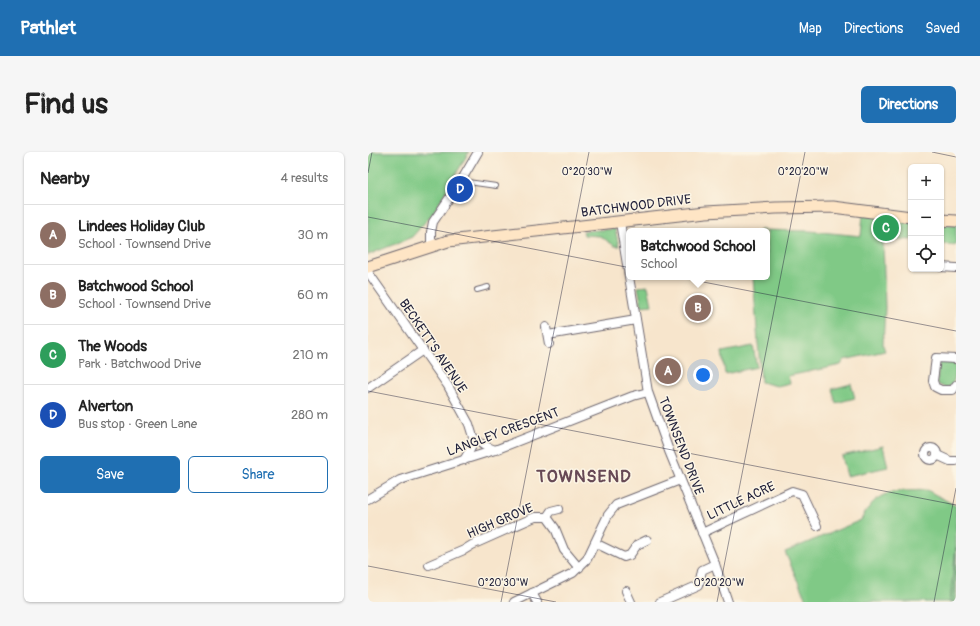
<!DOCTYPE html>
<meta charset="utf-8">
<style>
:root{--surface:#fff;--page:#f6f6f6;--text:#222;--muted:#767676;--line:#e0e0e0;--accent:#1f6fb2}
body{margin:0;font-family:Pangolin,sans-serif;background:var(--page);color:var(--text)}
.controls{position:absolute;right:12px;top:12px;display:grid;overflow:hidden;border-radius:6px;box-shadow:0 1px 3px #0004}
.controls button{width:36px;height:36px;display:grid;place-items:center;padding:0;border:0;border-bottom:1px solid var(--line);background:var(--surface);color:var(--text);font:20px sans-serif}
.you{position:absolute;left:335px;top:223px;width:14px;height:14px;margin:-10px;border:3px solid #fff;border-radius:50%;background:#1a73e8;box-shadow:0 0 0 6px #1a73e833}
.badge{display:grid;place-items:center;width:26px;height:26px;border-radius:50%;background:var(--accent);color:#fff;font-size:13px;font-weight:700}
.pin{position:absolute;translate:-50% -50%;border:2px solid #fff;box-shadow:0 1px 4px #0006}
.popup{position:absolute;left:258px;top:76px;width:144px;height:52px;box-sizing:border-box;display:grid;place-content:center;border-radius:6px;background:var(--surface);filter:drop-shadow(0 1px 3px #0005);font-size:13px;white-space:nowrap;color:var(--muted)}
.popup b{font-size:15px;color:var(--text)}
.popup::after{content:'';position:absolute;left:50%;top:100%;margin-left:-8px;border:8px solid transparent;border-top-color:var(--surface)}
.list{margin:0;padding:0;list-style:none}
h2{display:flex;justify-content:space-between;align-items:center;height:52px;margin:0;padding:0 16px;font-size:17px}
h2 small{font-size:13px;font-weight:400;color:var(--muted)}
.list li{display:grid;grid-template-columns:26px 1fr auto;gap:12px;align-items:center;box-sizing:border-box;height:60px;padding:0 16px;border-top:1px solid var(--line)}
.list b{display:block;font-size:15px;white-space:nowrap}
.list p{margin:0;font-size:13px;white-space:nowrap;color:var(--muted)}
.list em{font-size:13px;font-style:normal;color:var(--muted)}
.actions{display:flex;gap:8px;padding:12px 16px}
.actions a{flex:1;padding:9px 0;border:1px solid var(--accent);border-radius:6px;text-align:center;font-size:14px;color:var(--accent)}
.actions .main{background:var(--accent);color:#fff}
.icon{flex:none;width:22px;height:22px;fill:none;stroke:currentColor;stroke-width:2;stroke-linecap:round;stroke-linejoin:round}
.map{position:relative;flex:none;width:588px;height:450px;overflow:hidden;border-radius:6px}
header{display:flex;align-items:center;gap:24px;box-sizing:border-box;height:56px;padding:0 20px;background:var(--accent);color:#fff}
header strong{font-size:19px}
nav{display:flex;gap:22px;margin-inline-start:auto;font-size:14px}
.intro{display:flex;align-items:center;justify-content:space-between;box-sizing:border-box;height:96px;padding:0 24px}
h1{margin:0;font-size:28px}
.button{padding:10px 18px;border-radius:6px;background:var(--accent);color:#fff;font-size:14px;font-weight:700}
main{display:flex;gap:24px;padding:0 24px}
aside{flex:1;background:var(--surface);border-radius:6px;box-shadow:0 1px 3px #0004}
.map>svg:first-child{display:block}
.green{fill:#80c986;stroke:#517660}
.forest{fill:#68ad73;stroke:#456857}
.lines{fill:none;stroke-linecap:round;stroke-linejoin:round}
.lane-casing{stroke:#6d666e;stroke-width:6}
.street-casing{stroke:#6d666e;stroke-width:10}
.secondary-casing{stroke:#6d666e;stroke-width:13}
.lane{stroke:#fff;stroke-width:4}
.street{stroke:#fff;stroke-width:8}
.secondary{stroke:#fee5c5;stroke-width:11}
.ticks{fill:none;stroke:#22223b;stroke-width:1;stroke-opacity:0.45}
.labels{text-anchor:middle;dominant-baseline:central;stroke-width:3;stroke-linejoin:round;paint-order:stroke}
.street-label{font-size:13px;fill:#22223b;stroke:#fcf5e5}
.district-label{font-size:17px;font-weight:bold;letter-spacing:1px;fill:#674955;stroke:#fcf5e5}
.ticks-label{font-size:10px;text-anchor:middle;fill:#22223b;stroke:#fcf5e5;stroke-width:3;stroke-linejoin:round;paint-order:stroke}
</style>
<header>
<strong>Pathlet</strong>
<nav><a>Map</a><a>Directions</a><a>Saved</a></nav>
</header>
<div class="intro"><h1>Find us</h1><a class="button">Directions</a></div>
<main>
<aside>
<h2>Nearby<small>4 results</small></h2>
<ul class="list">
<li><span class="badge" style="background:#8d6e63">A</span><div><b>Lindees Holiday Club</b><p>School · Townsend Drive</p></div><em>30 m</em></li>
<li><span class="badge" style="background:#8d6e63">B</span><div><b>Batchwood School</b><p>School · Townsend Drive</p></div><em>60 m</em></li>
<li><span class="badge" style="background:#2e9e5b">C</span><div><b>The Woods</b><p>Park · Batchwood Drive</p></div><em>210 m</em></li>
<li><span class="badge" style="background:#1a4fb4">D</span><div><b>Alverton</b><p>Bus stop · Green Lane</p></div><em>280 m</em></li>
</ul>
<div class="actions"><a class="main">Save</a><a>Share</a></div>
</aside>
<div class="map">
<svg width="588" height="450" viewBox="0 0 588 450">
<rect width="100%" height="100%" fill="#fcf5e5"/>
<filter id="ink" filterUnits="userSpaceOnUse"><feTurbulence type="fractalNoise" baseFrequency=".025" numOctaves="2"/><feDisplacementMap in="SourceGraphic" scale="8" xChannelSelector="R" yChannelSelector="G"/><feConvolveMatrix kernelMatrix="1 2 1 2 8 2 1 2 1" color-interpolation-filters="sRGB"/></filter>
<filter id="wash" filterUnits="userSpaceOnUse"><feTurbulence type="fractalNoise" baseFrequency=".012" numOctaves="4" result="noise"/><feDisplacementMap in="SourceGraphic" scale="16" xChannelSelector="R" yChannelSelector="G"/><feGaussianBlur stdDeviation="0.9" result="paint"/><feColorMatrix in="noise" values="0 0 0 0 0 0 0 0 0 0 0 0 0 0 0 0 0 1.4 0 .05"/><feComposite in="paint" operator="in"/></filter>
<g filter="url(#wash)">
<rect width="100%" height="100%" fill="#f7e5cc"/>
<g class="green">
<polygon points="0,0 101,0 65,61 44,85 0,103"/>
<polygon points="495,62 543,69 543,88 515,86 517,156 515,193 517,199 476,208 473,213 420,224 422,231 409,234 393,230 385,125 399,125 399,79 390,79 391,78 442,79 493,84"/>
<polygon points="573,72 588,73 588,93 573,92"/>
<polygon points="247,77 251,94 247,94 232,84 216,83 215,79"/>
<polygon points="280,134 284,153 274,154 270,135"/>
<polygon points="385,194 389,215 357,222 354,200"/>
<path d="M573,209h12l3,5c-1,9 0,18 -10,22l-7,-3 -2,-3 2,-20z"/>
<polygon points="483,232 487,246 468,251 464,237"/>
<polygon points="515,294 520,315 479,324 474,304"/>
<path d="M559,338l29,16v96h-149l-22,-50 76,-32c17,-33 33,-28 66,-30z"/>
</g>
<polygon class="forest" points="588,395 588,450 581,450 582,448"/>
</g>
<g filter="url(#ink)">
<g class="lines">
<defs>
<g id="lane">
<polyline points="93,29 128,34"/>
<polyline points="109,138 120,135"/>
</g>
<g id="street">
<polyline points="252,70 280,240 301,299 347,412 360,450"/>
<polyline points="63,94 63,80 65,70 93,29 110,0"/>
<polyline points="573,115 588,116"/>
<polyline points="0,120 80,234 101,272 105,285 103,296 96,308"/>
<polyline points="178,175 181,192"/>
<polyline points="180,183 268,168"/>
<polyline points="588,207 568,206 565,229 567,235 573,238 585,238 588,233"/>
<polyline points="0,236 55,198"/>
<polyline points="105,285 115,293 127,298"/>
<circle cx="563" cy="302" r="6"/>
<polyline points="569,303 582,309 588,309"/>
<polyline points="0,347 32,328 127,298 265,244 280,240"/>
<polyline points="179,365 183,359 191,357"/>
<polyline points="334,381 424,339 434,342 449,374"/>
<polyline points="227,391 256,405 262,403 269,393 279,388"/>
<polyline points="61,413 96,398 104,393 167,365 179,365 187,376 196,398 211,416"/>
<polyline points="258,439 263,450"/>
<polyline points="164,441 169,450"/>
<polyline points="146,450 205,421 219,407 240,363 248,353 312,328"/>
<polyline points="292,450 331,433 334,418 347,412"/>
</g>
<g id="secondary">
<polyline points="573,68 588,69"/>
<polyline points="0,115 80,89 338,60 408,56 465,55 543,65"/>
</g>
</defs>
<use href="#lane" class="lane-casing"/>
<use href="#street" class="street-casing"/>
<use href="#secondary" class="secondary-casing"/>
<use href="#lane" class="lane"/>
<use href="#street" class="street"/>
<use href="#secondary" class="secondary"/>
</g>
</g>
<path class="ticks" d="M564,0l24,5M0,21l4,-21M0,65l588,114M0,239l588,114M0,414l188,36M133,450l88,-450M349,450l88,-450M566,450l22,-114"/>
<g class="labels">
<g class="street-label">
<text transform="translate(268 54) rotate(-7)">BATCHWOOD DRIVE</text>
<text transform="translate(65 194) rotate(56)">BECKETT'S AVENUE</text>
<text transform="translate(135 280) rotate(-20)">LANGLEY CRESCENT</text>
<text transform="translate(313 294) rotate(69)">TOWNSEND DRIVE</text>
<text transform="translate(373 349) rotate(-25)">LITTLE ACRE</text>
<text transform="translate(132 369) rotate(-23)">HIGH GROVE</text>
</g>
<g class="district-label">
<text x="216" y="324">TOWNSEND</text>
</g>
</g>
<g class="ticks-label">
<text x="219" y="23">0°20'30"W</text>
<text x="435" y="23">0°20'20"W</text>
<text x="135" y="434">0°20'30"W</text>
<text x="351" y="434">0°20'20"W</text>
</g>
</svg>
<div class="controls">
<button>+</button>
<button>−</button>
<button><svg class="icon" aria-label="locate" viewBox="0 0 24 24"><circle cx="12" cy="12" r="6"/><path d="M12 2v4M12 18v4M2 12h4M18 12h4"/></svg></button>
</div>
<div class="you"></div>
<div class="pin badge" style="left:300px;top:219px;background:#8d6e63">A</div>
<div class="pin badge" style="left:330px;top:156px;background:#8d6e63">B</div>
<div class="popup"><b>Batchwood School</b>School</div>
<div class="pin badge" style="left:518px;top:76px;background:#2e9e5b">C</div>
<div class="pin badge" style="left:92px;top:37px;background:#1a4fb4">D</div>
</div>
</main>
